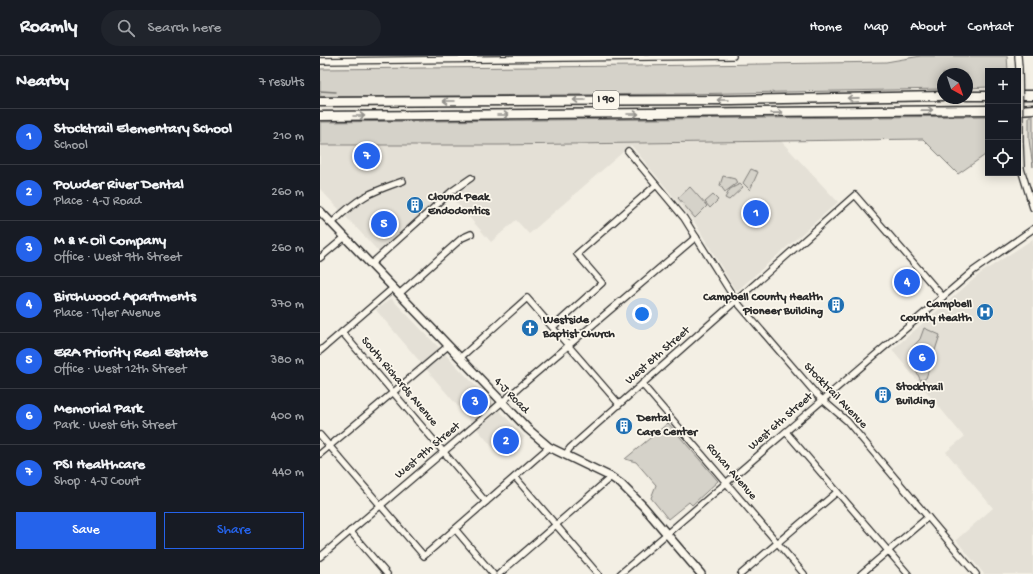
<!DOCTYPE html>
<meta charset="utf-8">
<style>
:root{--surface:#171b24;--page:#20242c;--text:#f1f3f6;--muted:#9ea1a6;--line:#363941;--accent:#2563eb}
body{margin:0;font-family:"Gochi Hand",sans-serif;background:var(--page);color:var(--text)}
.controls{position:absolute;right:12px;top:12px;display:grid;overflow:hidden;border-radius:0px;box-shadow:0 2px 10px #0003}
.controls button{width:36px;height:36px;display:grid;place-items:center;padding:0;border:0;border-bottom:1px solid var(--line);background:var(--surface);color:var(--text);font:20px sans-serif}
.compass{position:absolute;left:617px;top:12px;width:36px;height:36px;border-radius:50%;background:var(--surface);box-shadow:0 2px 10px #0003;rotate:140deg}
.you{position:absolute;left:322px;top:258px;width:14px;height:14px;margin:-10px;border:3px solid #fff;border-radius:50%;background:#1a73e8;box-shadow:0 0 0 6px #1a73e833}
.badge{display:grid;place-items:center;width:26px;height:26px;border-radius:50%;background:var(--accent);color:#fff;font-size:13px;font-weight:700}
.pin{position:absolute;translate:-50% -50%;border:2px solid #fff;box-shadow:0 1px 4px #0006}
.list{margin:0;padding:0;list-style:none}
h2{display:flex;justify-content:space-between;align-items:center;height:52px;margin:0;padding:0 16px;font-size:17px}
h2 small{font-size:13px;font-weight:400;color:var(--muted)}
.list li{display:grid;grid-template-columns:26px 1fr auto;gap:12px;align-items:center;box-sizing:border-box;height:56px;padding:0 16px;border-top:1px solid var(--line)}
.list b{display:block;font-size:15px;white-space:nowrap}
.list p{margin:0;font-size:13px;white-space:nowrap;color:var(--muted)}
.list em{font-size:13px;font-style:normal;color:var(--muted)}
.actions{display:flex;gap:8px;padding:12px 16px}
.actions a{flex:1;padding:9px 0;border:1px solid var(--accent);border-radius:0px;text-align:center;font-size:14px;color:var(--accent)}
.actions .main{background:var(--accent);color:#fff}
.icon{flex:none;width:22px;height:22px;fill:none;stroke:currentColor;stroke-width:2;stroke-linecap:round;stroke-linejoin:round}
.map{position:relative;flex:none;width:713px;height:518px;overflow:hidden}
header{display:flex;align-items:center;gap:24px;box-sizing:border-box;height:56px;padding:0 20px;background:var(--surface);border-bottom:1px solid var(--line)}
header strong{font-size:19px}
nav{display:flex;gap:22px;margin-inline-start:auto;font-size:14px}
.search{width:280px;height:36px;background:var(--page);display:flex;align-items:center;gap:10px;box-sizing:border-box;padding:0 14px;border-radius:22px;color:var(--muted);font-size:15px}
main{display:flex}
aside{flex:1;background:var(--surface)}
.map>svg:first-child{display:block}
.built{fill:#e4e0d6}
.green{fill:#d5d2c9;stroke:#807e7a}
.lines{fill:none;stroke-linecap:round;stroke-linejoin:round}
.stream{stroke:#787772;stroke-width:1.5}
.minor-casing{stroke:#2b2b2b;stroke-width:8}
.major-casing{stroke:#2b2b2b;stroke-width:10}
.highway-casing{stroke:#2b2b2b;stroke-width:11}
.minor{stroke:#fbf7ec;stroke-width:5.5}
.major{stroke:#fbf7ec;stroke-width:7}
.highway{stroke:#fbf7ec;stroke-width:8}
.minor-bridge-casing{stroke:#2b2b2b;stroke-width:8;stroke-linecap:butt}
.minor-bridge{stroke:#fbf7ec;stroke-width:5.5}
.oneway{stroke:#93918c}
.labels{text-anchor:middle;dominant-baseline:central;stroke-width:3.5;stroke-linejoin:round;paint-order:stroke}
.shield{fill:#fbf7ec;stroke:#696865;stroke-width:1}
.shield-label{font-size:11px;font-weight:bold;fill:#2b2b2b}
.poi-label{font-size:12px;font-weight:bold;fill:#2b2b2b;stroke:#fbf7ec;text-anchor:start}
.street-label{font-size:12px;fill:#2b2b2b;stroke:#fbf7ec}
</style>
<header>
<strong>Roamly</strong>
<div class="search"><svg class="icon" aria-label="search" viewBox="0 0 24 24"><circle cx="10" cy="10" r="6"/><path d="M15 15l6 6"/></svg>Search here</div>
<nav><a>Home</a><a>Map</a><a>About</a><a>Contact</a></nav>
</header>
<main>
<aside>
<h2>Nearby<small>7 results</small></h2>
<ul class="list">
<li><span class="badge">1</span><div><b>Stocktrail Elementary School</b><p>School</p></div><em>210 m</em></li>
<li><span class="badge">2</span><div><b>Powder River Dental</b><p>Place · 4-J Road</p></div><em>260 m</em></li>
<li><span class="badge">3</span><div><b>M &amp; K Oil Company</b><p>Office · West 9th Street</p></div><em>260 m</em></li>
<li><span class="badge">4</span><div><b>Birchwood Apartments</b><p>Place · Tyler Avenue</p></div><em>370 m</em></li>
<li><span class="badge">5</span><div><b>ERA Priority Real Estate</b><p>Office · West 12th Street</p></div><em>380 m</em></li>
<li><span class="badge">6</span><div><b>Memorial Park</b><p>Park · West 6th Street</p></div><em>400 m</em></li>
<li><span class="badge">7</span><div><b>PSI Healthcare</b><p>Shop · 4-J Court</p></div><em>440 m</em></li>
</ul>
<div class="actions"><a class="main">Save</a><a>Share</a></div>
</aside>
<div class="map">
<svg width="713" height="518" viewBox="0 0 713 518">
<rect width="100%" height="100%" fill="#f3efe4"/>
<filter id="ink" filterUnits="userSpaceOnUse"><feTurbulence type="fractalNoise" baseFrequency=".025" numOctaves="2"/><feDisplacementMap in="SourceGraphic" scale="8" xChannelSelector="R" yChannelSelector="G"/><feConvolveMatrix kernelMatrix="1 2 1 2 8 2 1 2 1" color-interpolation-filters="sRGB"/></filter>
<g filter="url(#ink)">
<g class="built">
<polygon points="461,85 518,146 418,234 414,232 375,167 311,89 209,178 196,164 171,186 127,136 60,197 0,133 0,89 181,89"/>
<polygon points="713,183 713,518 664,518 636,484 673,452 626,396 644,381 572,294 661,217"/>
<polygon points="71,242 205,381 181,401 56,254"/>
</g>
<g class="green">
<polygon points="601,0 687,0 688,15 668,15 668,31 647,32 647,18 623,18 623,33 362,38 0,41 0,13 318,10 566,6"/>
<polygon points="668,60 668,97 638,118 603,83 181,89 0,89 0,66"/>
<polygon points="709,60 713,60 713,111 709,84"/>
<polygon points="431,113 438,116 430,134 423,127"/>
<polygon points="403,120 415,123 417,127 405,136 400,129"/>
<polygon points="420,128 423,131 409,144 405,142 410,133"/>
<polygon points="370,131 387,150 375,162 358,142"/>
<polygon points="393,139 398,144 390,152 385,146"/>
<polygon points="604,272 620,279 606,322 601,325 593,309 589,295 600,283"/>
<polygon points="348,367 398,425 372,449 369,446 348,463 331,442 336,429 316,406 305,403"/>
</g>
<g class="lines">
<polyline class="stream" points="0,35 16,36"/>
<defs>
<g id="minor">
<polyline points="698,0 699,12"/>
<polyline points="0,5 413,0"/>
<polyline points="700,86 701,113 713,152"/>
<polyline points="308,95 364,162 416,245 497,339 527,365 656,518"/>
<path d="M12,167c27,-26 36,-30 71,-42"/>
<polyline points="0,202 25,181"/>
<polyline points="51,208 132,135 151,122"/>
<polyline points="79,238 142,182 151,178"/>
<polyline points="233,271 282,227 257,198 336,129"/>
<polyline points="22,276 166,446"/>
<polyline points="0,295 73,232"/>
<polyline points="140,302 207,242 299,348"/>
<polyline points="322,328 484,518"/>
<polyline points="466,376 588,518"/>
<polyline points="0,379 104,500 229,391"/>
<polyline points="0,398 128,290"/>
<polyline points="245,399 250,392 535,139 623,241"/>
<polyline points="195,421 278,518"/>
<polyline points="135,473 173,518"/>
<polyline points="30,475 67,518"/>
<polyline points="0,501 376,181"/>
<polyline points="179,518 291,421"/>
<polyline points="300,518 653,215 713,173"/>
<polyline points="421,518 517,436"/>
<polyline points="541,518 608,461"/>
</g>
<polyline id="major" points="0,155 208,373 229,391 291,421 301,428 323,450 381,518"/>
<g id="highway">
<polyline points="698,39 713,39"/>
<polyline points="647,40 668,40"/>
<polyline points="0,46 411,44 623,40"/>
<polyline points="698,54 713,53"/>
<polyline points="0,60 668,54"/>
</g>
</defs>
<use href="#minor" class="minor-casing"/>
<use href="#major" class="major-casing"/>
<use href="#highway" class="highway-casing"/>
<use href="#minor" class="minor"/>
<use href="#major" class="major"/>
<use href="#highway" class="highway"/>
<defs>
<polyline id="minor-bridge" points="699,12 700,86"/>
</defs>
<use href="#minor-bridge" class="minor-bridge-casing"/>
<use href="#minor-bridge" class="minor-bridge"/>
</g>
<defs><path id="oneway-shaft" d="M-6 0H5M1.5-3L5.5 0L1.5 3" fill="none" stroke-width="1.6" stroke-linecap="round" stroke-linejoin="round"/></defs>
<g class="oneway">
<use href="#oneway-shaft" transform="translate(533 42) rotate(179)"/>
<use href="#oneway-shaft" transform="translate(259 44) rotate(-180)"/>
<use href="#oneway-shaft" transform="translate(403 44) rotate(-180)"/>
<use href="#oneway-shaft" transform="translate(129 45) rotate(180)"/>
<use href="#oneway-shaft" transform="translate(607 54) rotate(-1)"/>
<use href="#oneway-shaft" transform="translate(457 57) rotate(-1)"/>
<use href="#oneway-shaft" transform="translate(313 58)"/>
<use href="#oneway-shaft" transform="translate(183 59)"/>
<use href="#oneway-shaft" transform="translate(39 60)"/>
</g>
</g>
<defs>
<symbol id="building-disc" viewBox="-11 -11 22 22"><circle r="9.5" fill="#1f6fb2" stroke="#fbf7ec"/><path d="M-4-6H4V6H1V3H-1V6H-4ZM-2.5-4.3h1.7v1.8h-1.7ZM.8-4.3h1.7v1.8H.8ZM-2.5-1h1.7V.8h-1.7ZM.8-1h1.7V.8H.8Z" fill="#fff"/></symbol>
<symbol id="hospital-disc" viewBox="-11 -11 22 22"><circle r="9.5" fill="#1f6fb2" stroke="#fbf7ec"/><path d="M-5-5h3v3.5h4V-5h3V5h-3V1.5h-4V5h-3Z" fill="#fff"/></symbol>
<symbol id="church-disc" viewBox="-11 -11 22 22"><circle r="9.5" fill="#1f6fb2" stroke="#fbf7ec"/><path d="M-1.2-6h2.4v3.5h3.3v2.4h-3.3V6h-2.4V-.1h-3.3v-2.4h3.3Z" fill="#fff"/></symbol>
</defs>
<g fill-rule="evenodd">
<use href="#building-disc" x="85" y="139" width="20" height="20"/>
<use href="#building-disc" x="506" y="239" width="20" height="20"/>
<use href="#hospital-disc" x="655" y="246" width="20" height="20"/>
<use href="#church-disc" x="200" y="262" width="20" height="20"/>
<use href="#building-disc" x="553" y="329" width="20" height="20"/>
<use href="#building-disc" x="294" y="360" width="20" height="20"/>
</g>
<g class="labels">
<rect class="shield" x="273" y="35" width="26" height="18" rx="3"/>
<g class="shield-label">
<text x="286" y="44">I 90</text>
</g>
<g class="poi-label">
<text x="108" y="142">Clound Peak<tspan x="108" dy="14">Endodontics</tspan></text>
<text x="503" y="242" text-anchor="end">Campbell County Health<tspan x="503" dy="14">Pioneer Building</tspan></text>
<text x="652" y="249" text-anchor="end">Campbell<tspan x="652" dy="14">County Health</tspan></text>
<text x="223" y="265">Westside<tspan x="223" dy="14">Baptist Church</tspan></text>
<text x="576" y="332">Stocktrail<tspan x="576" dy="14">Building</tspan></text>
<text x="317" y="363">Dental<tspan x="317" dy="14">Care Center</tspan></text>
</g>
<g class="street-label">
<text transform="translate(338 300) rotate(-41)">West 8th Street</text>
<text transform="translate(79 326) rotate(50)">South Richards Avenue</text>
<text transform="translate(191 340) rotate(46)">4-J Road</text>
<text transform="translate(515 340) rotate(46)">Stocktrail Avenue</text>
<text transform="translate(461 366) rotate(-41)">West 6th Street</text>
<text transform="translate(108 395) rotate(-40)">West 9th Street</text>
<text transform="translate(411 416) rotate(49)">Rohan Avenue</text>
</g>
</g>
</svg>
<div class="controls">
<button>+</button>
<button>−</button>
<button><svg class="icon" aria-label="locate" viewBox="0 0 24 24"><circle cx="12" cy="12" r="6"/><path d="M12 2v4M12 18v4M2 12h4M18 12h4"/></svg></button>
</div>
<svg class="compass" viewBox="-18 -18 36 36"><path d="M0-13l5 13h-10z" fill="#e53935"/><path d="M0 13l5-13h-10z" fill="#9ea1a6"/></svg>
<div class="you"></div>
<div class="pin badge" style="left:436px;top:157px">1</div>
<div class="pin badge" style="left:186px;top:385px">2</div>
<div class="pin badge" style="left:155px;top:346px">3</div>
<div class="pin badge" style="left:587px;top:226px">4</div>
<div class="pin badge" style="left:64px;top:168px">5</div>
<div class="pin badge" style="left:602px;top:302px">6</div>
<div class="pin badge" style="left:47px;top:100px">7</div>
</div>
</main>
